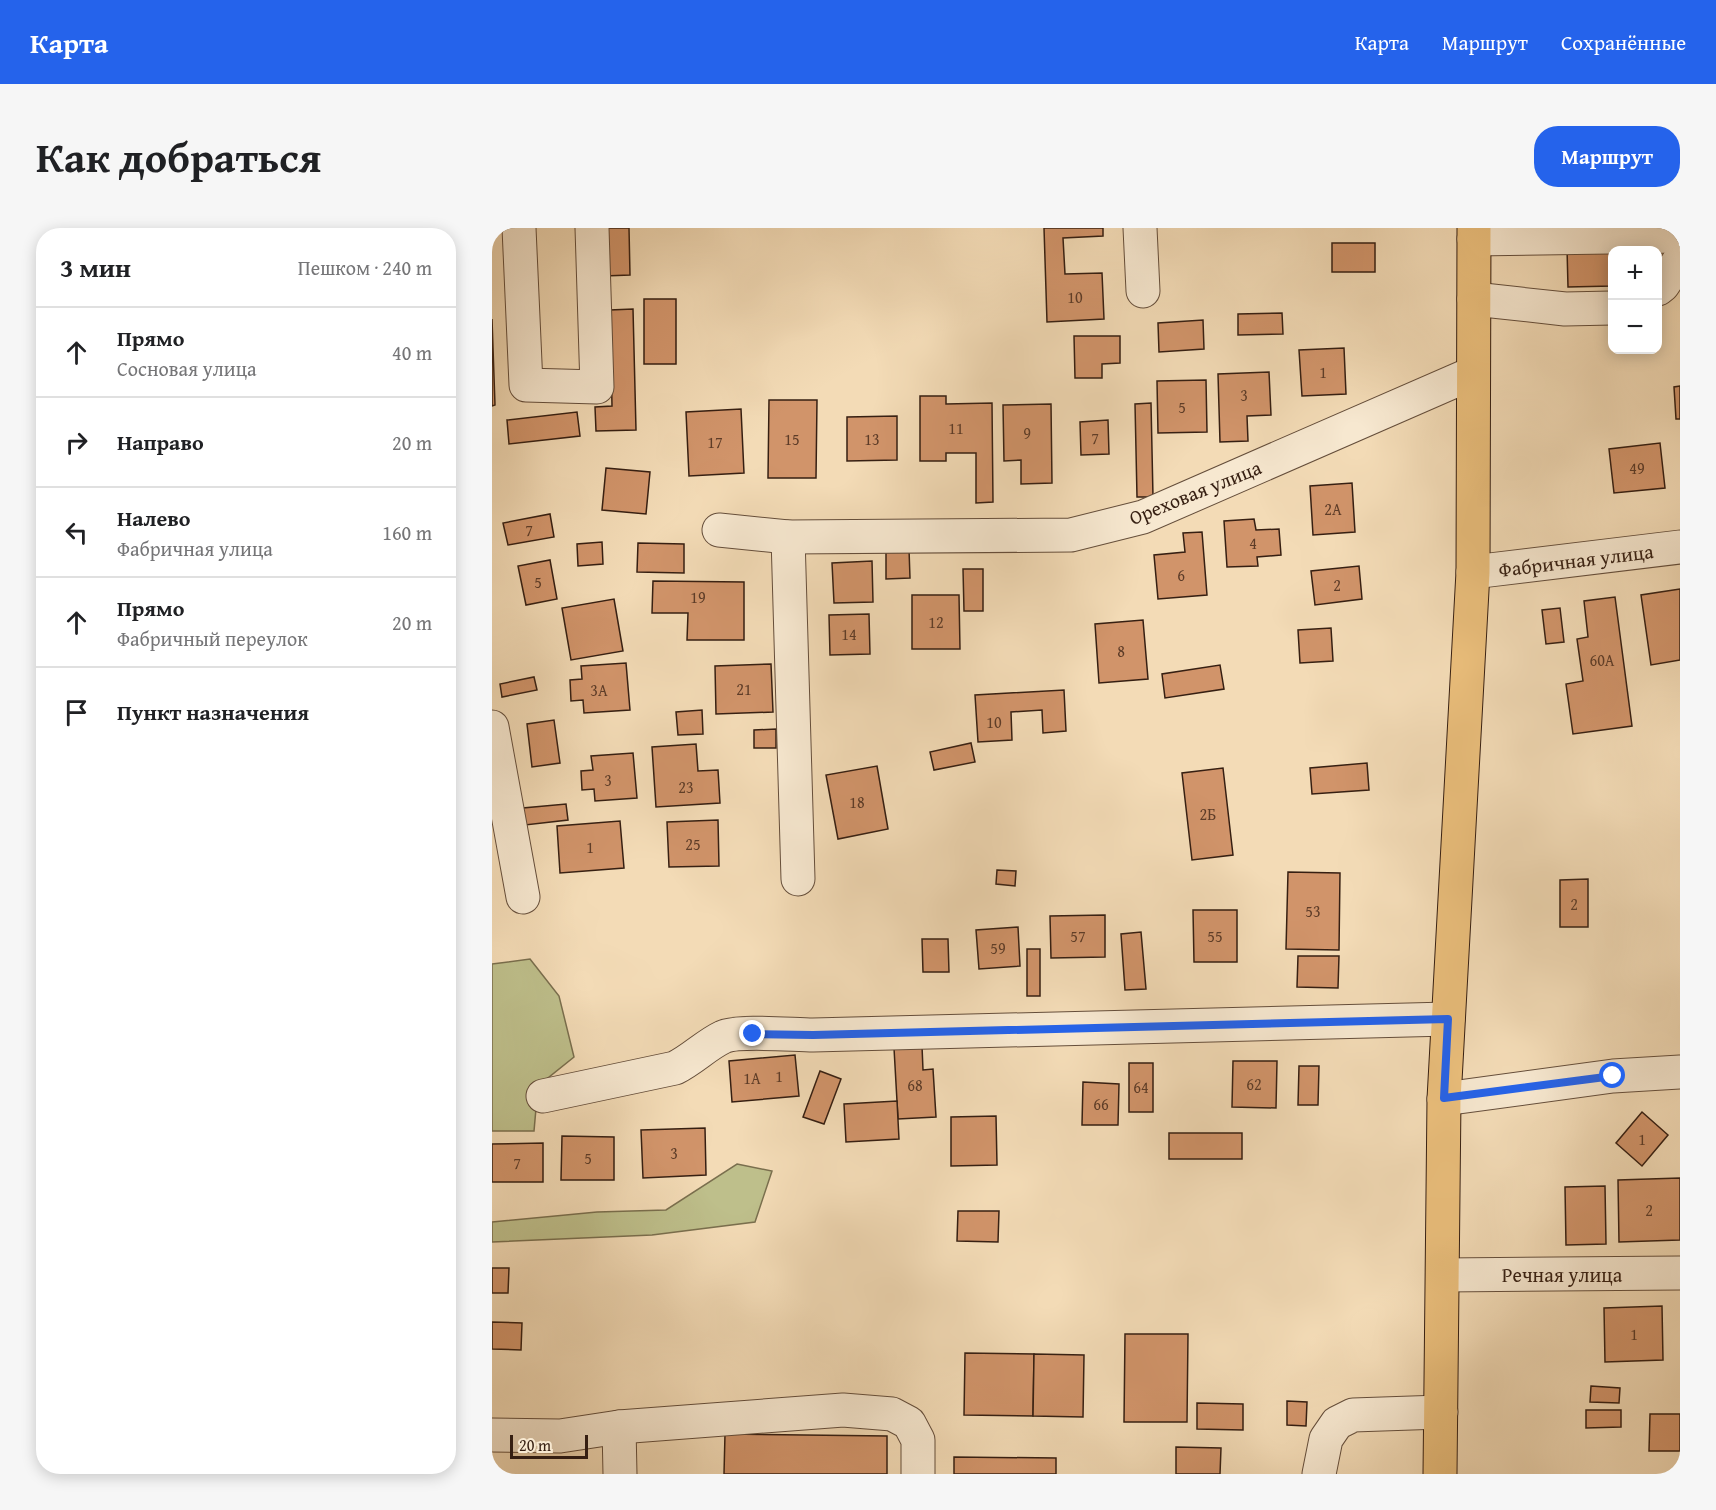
<!DOCTYPE html>
<html lang="ru">
<meta charset="utf-8">
<style>
:root{--surface:#fff;--page:#f6f6f6;--text:#202124;--muted:#757577;--line:#e0e0e0;--accent:#2563eb}
body{margin:0;font-family:"Gentium Book Plus",serif;background:var(--page);color:var(--text)}
.controls{position:absolute;right:18px;top:18px;display:grid;overflow:hidden;border-radius:12px;box-shadow:0 3px 15px #0003}
.controls button{width:54px;height:54px;display:grid;place-items:center;padding:0;border:0;border-bottom:2px solid var(--line);background:var(--surface);color:var(--text);font:30px sans-serif}
.scale{position:absolute;left:18px;bottom:15px;width:78px;box-sizing:border-box;padding-left:6px;border:3px solid #361f12;border-top:0;font-size:16px;line-height:21px;white-space:nowrap;color:#361f12;-webkit-text-stroke:4px #f7e8d0;paint-order:stroke}
.stop{position:absolute;width:18px;height:18px;margin:-14px;border:4px solid #2563eb;border-radius:50%;background:#fff}
.stop.end{background:#2563eb;border-color:#fff;box-shadow:0 2px 6px #0008}
.list{margin:0;padding:0;list-style:none}
h2{display:flex;justify-content:space-between;align-items:center;height:78px;margin:0;padding:0 24px;font-size:26px}
h2 small{font-size:20px;font-weight:400;color:var(--muted)}
.list li{display:grid;grid-template-columns:39px 1fr auto;gap:18px;align-items:center;box-sizing:border-box;height:90px;padding:0 24px;border-top:2px solid var(--line)}
.list b{display:block;font-size:22px;white-space:nowrap}
.list p{margin:0;font-size:20px;white-space:nowrap;color:var(--muted)}
.list em{font-size:20px;font-style:normal;color:var(--muted)}
.icon{flex:none;width:33px;height:33px;fill:none;stroke:currentColor;stroke-width:2;stroke-linecap:round;stroke-linejoin:round}
.map{position:relative;flex:none;width:1188px;height:1246px;overflow:hidden;border-radius:24px}
header{display:flex;align-items:center;gap:36px;box-sizing:border-box;height:84px;padding:0 30px;background:var(--accent);color:#fff}
header strong{font-size:28px}
nav{display:flex;gap:33px;margin-inline-start:auto;font-size:21px}
.intro{display:flex;align-items:center;justify-content:space-between;box-sizing:border-box;height:144px;padding:0 36px}
h1{margin:0;font-size:42px}
.button{padding:15px 27px;border-radius:24px;background:var(--accent);color:#fff;font-size:21px;font-weight:700}
main{display:flex;gap:36px;padding:0 36px}
aside{flex:1;background:var(--surface);border-radius:24px;box-shadow:0 3px 15px #0003}
.map>svg:first-child{display:block}
.green{fill:#bebf8b;stroke:#7a6f4e;stroke-width:1.5}
.building{fill:#d1946a;stroke:#361f12;stroke-width:1.5}
.lines{fill:none;stroke-linecap:round;stroke-linejoin:round}
.minor-casing{stroke:#654e3b;stroke-width:35}
.major-casing{stroke:#361f12;stroke-width:35}
.minor{stroke:#f7e8d0;stroke-width:33}
.major{stroke:#eabe7b;stroke-width:33}
.route{stroke:#2563eb;stroke-width:8}
.labels{text-anchor:middle;dominant-baseline:central;stroke-width:4.5;stroke-linejoin:round;paint-order:stroke}
.number-label{font-size:16px;fill:#5d3c28}
.street-label{font-size:20px;fill:#361f12;stroke:#f7e8d0}
</style>
<header>
<strong>Карта</strong>
<nav><a>Карта</a><a>Маршрут</a><a>Сохранённые</a></nav>
</header>
<div class="intro"><h1>Как добраться</h1><a class="button">Маршрут</a></div>
<main>
<aside>
<h2>3 мин<small>Пешком · 240 m</small></h2>
<ul class="list">
<li><svg class="icon" aria-label="ahead" viewBox="0 0 24 24"><path d="M12 20V5M6 11l6-6 6 6"/></svg><div><b>Прямо</b><p>Сосновая улица</p></div><em>40 m</em></li>
<li><svg class="icon" aria-label="right" viewBox="0 0 24 24"><path d="M7 20v-9h11M14 6l5 5-5 5"/></svg><div><b>Направо</b></div><em>20 m</em></li>
<li><svg class="icon" aria-label="left" viewBox="0 0 24 24"><path d="M17 20v-9H6M10 6l-5 5 5 5"/></svg><div><b>Налево</b><p>Фабричная улица</p></div><em>160 m</em></li>
<li><svg class="icon" aria-label="ahead" viewBox="0 0 24 24"><path d="M12 20V5M6 11l6-6 6 6"/></svg><div><b>Прямо</b><p>Фабричный переулок</p></div><em>20 m</em></li>
<li><svg class="icon" aria-label="arrive" viewBox="0 0 24 24"><path d="M6 21V4h12l-3 4 3 4H6"/></svg><div><b>Пункт назначения</b></div></li>
</ul>
</aside>
<div class="map">
<svg width="1188" height="1246" viewBox="0 0 1188 1246">
<rect width="100%" height="100%" fill="#f3dbb6"/>
<filter id="stains"><feTurbulence type="fractalNoise" baseFrequency=".00333" numOctaves="4"/><feColorMatrix values="0 0 0 0 .2 0 0 0 0 .09 0 0 0 0 .02 0 0 0 .5 -.17"/></filter>
<radialGradient id="worn" r=".72"><stop offset=".6" stop-color="#630" stop-opacity="0"/><stop offset="1" stop-color="#630" stop-opacity=".3"/></radialGradient>
<g class="green">
<polygon points="38,731 67,768 82,829 46,858 42,903 0,903 0,736"/>
<polygon points="245,936 280,943 263,994 160,1007 0,1014 0,994 105,984 174,982"/>
</g>
<g class="building">
<polygon points="110,0 137,0 138,47 112,48"/>
<polygon points="552,0 611,0 611,8 571,10 573,46 610,45 612,91 555,94"/>
<rect x="840" y="15" width="43" height="29"/>
<polygon points="1075,20 1120,22 1120,58 1076,59"/>
<rect x="152" y="71" width="32" height="65"/>
<polygon points="141,81 144,202 104,203 103,179 120,178 118,82"/>
<polygon points="790,85 791,106 746,107 746,86"/>
<polygon points="0,91 3,177 0,178"/>
<polygon points="711,92 712,121 667,124 666,95"/>
<polygon points="582,108 628,108 628,135 610,136 610,150 583,150"/>
<polygon points="852,120 854,166 810,168 807,122"/>
<polygon points="777,144 779,187 755,188 756,213 728,214 726,146"/>
<polygon points="714,152 715,204 666,205 665,153"/>
<polygon points="1188,158 1188,191 1184,191 1182,159"/>
<polygon points="428,168 454,168 454,176 500,175 501,274 484,275 484,225 454,225 454,233 428,233"/>
<polygon points="277,172 325,172 324,250 276,250"/>
<polygon points="659,175 661,269 645,269 643,176"/>
<polygon points="559,176 560,255 529,256 529,232 512,233 511,177"/>
<polygon points="249,181 252,245 197,248 194,184"/>
<polygon points="85,184 88,208 17,216 15,192"/>
<polygon points="405,188 405,232 355,233 355,189"/>
<polygon points="616,192 617,226 589,227 588,194"/>
<polygon points="1168,215 1173,260 1122,265 1117,221"/>
<polygon points="114,240 158,244 154,286 110,282"/>
<polygon points="860,255 863,304 821,307 818,258"/>
<polygon points="58,286 62,309 16,317 11,295"/>
<polygon points="762,291 764,302 787,301 789,327 765,329 766,338 735,339 732,293"/>
<polygon points="710,304 715,367 666,371 662,327 693,324 691,305"/>
<polygon points="110,314 111,336 86,338 85,316"/>
<polygon points="146,315 192,316 192,345 145,344"/>
<polygon points="417,321 418,350 394,351 394,322"/>
<polygon points="58,332 65,371 34,377 26,338"/>
<polygon points="380,333 381,374 342,375 340,335"/>
<polygon points="867,338 870,371 823,377 819,343"/>
<polygon points="471,341 491,341 491,383 472,383"/>
<polygon points="161,353 252,354 252,412 195,412 196,385 160,385"/>
<polygon points="1188,361 1188,432 1159,437 1149,367"/>
<polygon points="420,367 467,367 468,421 420,421"/>
<polygon points="1123,369 1140,498 1081,506 1074,456 1091,453 1085,411 1096,409 1092,373"/>
<polygon points="122,371 131,423 79,432 70,380"/>
<polygon points="1068,380 1072,414 1054,416 1050,382"/>
<polygon points="377,386 378,426 338,427 337,387"/>
<polygon points="651,392 656,451 607,455 603,396"/>
<polygon points="839,400 841,433 808,435 806,402"/>
<polygon points="134,435 138,482 92,485 91,472 79,473 78,452 90,451 89,438"/>
<polygon points="279,436 281,484 224,486 223,438"/>
<polygon points="728,437 732,461 673,470 670,446"/>
<polygon points="42,449 45,462 10,469 8,456"/>
<polygon points="572,462 574,503 551,505 550,482 519,484 520,512 486,514 483,467"/>
<polygon points="210,482 211,506 186,507 184,484"/>
<polygon points="62,492 68,535 40,539 35,496"/>
<polygon points="284,501 284,520 262,520 262,502"/>
<polygon points="479,515 483,534 442,542 438,524"/>
<polygon points="204,516 206,543 226,542 228,575 164,579 160,519"/>
<polygon points="141,525 145,570 103,573 102,561 90,562 89,543 101,542 99,528"/>
<polygon points="875,535 877,562 820,566 818,540"/>
<polygon points="385,538 396,601 346,611 334,547"/>
<polygon points="731,540 741,627 700,632 690,545"/>
<polygon points="74,576 76,592 33,597 31,580"/>
<polygon points="226,592 227,638 177,639 175,594"/>
<polygon points="128,593 132,640 68,645 65,598"/>
<polygon points="505,642 524,643 523,658 504,656"/>
<polygon points="796,644 848,645 847,722 794,721"/>
<polygon points="1096,651 1096,699 1068,699 1068,652"/>
<polygon points="701,682 745,682 745,734 702,734"/>
<polygon points="613,687 613,729 559,730 558,688"/>
<polygon points="526,699 528,738 487,741 484,702"/>
<polygon points="649,704 654,761 633,762 629,706"/>
<polygon points="430,711 456,711 457,744 431,744"/>
<rect x="535" y="721" width="13" height="47"/>
<polygon points="806,728 847,728 846,760 805,759"/>
<polygon points="430,818 431,842 441,841 444,889 406,891 402,820"/>
<polygon points="303,827 307,868 240,874 237,833"/>
<polygon points="741,833 785,833 784,880 740,879"/>
<rect x="637" y="835" width="24" height="49"/>
<polygon points="807,838 827,838 826,877 806,877"/>
<polygon points="328,843 349,851 332,896 311,889"/>
<polygon points="591,854 627,856 626,897 590,897"/>
<polygon points="405,873 407,911 354,914 352,876"/>
<polygon points="1150,884 1176,907 1150,938 1124,915"/>
<polygon points="504,888 505,937 459,938 459,889"/>
<polygon points="213,900 214,947 151,950 149,902"/>
<rect x="677" y="905" width="73" height="26"/>
<polygon points="70,908 122,909 122,952 69,952"/>
<polygon points="51,915 51,954 0,954 0,916"/>
<polygon points="1188,950 1188,1012 1127,1014 1126,952"/>
<polygon points="1113,958 1114,1016 1074,1017 1073,959"/>
<polygon points="466,983 507,983 506,1014 465,1013"/>
<polygon points="0,1040 17,1040 16,1065 0,1065"/>
<polygon points="1170,1078 1171,1132 1113,1134 1112,1080"/>
<polygon points="0,1094 30,1095 29,1122 0,1121"/>
<polygon points="633,1106 696,1106 695,1194 632,1194"/>
<polygon points="473,1125 542,1126 541,1188 472,1187"/>
<polygon points="542,1126 592,1127 591,1189 541,1188"/>
<polygon points="1099,1158 1128,1160 1127,1175 1098,1174"/>
<polygon points="795,1173 815,1174 814,1198 795,1197"/>
<polygon points="705,1175 751,1176 751,1202 705,1201"/>
<polygon points="1094,1182 1129,1182 1129,1199 1094,1200"/>
<polygon points="1158,1186 1188,1186 1188,1223 1157,1223"/>
<polygon points="233,1206 395,1208 395,1246 232,1246"/>
<polygon points="684,1219 729,1220 728,1246 684,1246"/>
<polygon points="462,1229 564,1230 564,1246 462,1246"/>
</g>
<g class="lines">
<defs>
<g id="minor">
<polyline points="27,0 34,157 105,159 100,0"/>
<polyline points="648,0 651,63"/>
<polyline points="982,11 1188,8"/>
<polyline points="1166,61 1171,57 1188,31"/>
<polyline points="982,71 1073,81 1120,80"/>
<polyline points="227,302 296,309 579,307 651,289 981,145"/>
<polyline points="296,309 306,651"/>
<polyline points="981,344 1188,319"/>
<polyline points="0,499 31,669"/>
<path d="M51,868l132,-28c18,-9 31,-23 48,-31 16,-7 70,-2 90,-2l635,-16"/>
<polyline points="952,871 1121,848 1188,844"/>
<polyline points="951,1047 1188,1045"/>
<polyline points="127,1199 128,1246"/>
<polyline points="0,1207 68,1208 127,1199 351,1182 400,1186 417,1195 426,1212 426,1246"/>
<polyline points="827,1246 834,1211 845,1195 861,1187 949,1184"/>
</g>
<polyline id="major" points="948,1246 952,871 981,344 982,0"/>
</defs>
<use href="#minor" class="minor-casing"/>
<use href="#major" class="major-casing"/>
<use href="#minor" class="minor"/>
<use href="#major" class="major"/>
</g>
<g class="lines">
<polyline class="route" points="261,806 321,807 956,791 952,870 1121,848"/>
</g>
<g class="labels">
<g class="number-label">
<text x="583" y="69">10</text>
<text x="831" y="144">1</text>
<text x="752" y="167">3</text>
<text x="690" y="179">5</text>
<text x="464" y="200">11</text>
<text x="535" y="205">9</text>
<text x="603" y="210">7</text>
<text x="300" y="211">15</text>
<text x="380" y="211">13</text>
<text x="223" y="214">17</text>
<text x="1145" y="240">49</text>
<text x="841" y="281">2А</text>
<text x="37" y="302">7</text>
<text x="761" y="315">4</text>
<text x="689" y="347">6</text>
<text x="46" y="354">5</text>
<text x="845" y="357">2</text>
<text x="206" y="369">19</text>
<text x="444" y="394">12</text>
<text x="357" y="406">14</text>
<text x="629" y="423">8</text>
<text x="1110" y="432">60А</text>
<text x="252" y="461">21</text>
<text x="107" y="462">3А</text>
<text x="502" y="494">10</text>
<text x="116" y="552">3</text>
<text x="194" y="559">23</text>
<text x="365" y="574">18</text>
<text x="716" y="586">2Б</text>
<text x="201" y="616">25</text>
<text x="98" y="619">1</text>
<text x="1082" y="676">2</text>
<text x="821" y="683">53</text>
<text x="586" y="708">57</text>
<text x="723" y="708">55</text>
<text x="506" y="720">59</text>
<text x="287" y="848">1</text>
<text x="260" y="850">1А</text>
<text x="762" y="856">62</text>
<text x="423" y="857">68</text>
<text x="649" y="859">64</text>
<text x="609" y="876">66</text>
<text x="1150" y="911">1</text>
<text x="182" y="925">3</text>
<text x="96" y="930">5</text>
<text x="25" y="935">7</text>
<text x="1157" y="982">2</text>
<text x="1142" y="1106">1</text>
</g>
<g class="street-label">
<text transform="translate(703 264) rotate(-22)">Ореховая улица</text>
<text transform="translate(1084 332) rotate(-7)">Фабричная улица</text>
<text x="1070" y="1046">Речная улица</text>
</g>
</g>
<rect width="100%" height="100%" filter="url(#stains)"/>
<rect width="100%" height="100%" fill="url(#worn)"/>
</svg>
<div class="controls">
<button>+</button>
<button>−</button>
</div>
<div class="scale">20 m</div>
<div class="stop" style="left:1121px;top:848px"></div>
<div class="stop end" style="left:261px;top:806px"></div>
</div>
</main>
